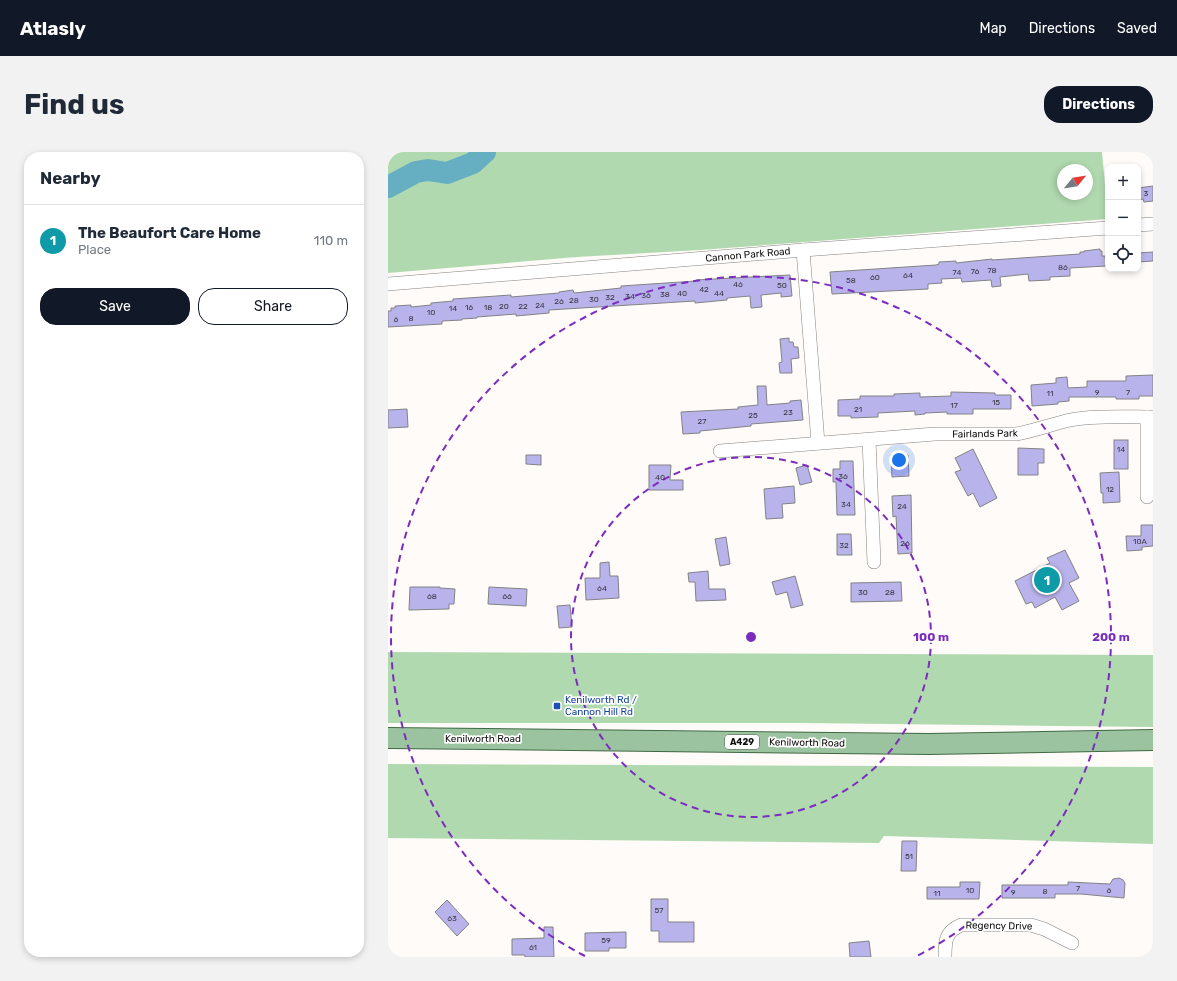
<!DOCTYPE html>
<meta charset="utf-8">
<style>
:root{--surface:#fff;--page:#f2f2f3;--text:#1f2937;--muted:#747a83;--line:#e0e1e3;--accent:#111827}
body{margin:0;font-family:Rubik,sans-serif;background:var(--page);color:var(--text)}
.controls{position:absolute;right:12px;top:12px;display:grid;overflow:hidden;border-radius:8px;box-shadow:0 2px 6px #0003}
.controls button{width:36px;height:36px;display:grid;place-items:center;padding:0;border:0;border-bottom:1px solid var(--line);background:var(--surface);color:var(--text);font:20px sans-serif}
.compass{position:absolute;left:669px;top:12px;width:36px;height:36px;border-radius:50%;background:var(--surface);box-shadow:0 2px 6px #0003;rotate:60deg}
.you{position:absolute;left:511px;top:308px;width:14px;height:14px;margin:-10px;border:3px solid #fff;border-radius:50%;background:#1a73e8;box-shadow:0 0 0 6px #1a73e833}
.badge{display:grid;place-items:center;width:26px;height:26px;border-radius:50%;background:var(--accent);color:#fff;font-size:13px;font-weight:700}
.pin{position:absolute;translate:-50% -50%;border:2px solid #fff;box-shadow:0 1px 4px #0006}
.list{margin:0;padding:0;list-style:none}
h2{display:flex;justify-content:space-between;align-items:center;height:52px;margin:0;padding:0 16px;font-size:17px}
h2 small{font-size:13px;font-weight:400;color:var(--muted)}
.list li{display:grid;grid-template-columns:26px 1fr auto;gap:12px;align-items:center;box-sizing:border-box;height:72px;padding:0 16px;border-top:1px solid var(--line)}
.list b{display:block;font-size:15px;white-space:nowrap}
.list p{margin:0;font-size:13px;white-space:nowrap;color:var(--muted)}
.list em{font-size:13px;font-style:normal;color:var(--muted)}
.actions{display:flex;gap:8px;padding:12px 16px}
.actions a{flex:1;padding:9px 0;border:1px solid var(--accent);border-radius:16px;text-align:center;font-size:14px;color:var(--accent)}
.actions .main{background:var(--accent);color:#fff}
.icon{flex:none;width:22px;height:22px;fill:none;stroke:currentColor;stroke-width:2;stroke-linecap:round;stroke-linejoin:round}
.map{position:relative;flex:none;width:765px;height:805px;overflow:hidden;border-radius:16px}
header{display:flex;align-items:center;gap:24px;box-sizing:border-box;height:56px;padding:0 20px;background:var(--accent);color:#fff}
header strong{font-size:19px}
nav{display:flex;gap:22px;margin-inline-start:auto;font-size:14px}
.intro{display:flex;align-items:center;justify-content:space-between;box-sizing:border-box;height:96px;padding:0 24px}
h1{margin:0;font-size:28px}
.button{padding:10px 18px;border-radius:16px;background:var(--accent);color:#fff;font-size:14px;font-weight:700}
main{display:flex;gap:24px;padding:0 24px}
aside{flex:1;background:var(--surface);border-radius:16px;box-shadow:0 2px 6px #0003}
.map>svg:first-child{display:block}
.green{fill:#b0d9af;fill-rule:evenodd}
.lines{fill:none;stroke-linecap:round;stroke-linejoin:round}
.river{stroke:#66aec2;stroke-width:22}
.building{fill:#b9b3eb;stroke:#828285}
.street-casing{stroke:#868381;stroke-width:14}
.primary-casing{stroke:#3f6943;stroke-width:22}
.street{stroke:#fff;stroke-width:13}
.primary{stroke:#9cc3a0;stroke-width:20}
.ring{fill:none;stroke:#7b2cbf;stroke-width:2;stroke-dasharray:7 5}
.transit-dot{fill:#1a4fb4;stroke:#fff;stroke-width:1.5}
.labels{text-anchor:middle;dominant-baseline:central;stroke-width:3.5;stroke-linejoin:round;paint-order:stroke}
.number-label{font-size:8px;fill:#393644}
.shield{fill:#fff;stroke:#565655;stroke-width:1}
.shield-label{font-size:9px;font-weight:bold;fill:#0e0d0c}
.street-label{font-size:10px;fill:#0e0d0c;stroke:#fff}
.transit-label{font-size:10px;fill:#164399;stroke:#fff;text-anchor:start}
.centre{fill:#7b2cbf;stroke:#fff;stroke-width:2}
.ring-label{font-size:12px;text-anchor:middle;font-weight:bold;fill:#7b2cbf;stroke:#fff;stroke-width:3.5;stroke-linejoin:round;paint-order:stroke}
</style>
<header>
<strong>Atlasly</strong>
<nav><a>Map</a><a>Directions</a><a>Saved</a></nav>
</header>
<div class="intro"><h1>Find us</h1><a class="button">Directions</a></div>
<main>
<aside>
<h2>Nearby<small></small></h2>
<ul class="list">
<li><span class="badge" style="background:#0f9aa8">1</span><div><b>The Beaufort Care Home</b><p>Place</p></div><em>110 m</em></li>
</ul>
<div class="actions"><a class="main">Save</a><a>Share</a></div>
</aside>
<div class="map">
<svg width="765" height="805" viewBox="0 0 765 805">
<rect width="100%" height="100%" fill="#fefbf8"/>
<g class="green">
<path d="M0,0h714l6,67 -408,31 -123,7 -189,16zM675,18h24v24h-24z"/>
<polygon points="0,500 765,503 765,575 416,571 0,571"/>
<polygon points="0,612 765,615 765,692 496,684 491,691 0,686"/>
</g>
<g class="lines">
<polyline class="river" points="0,35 28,20 40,18 59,21 85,11 97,0"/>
</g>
<g class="building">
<polygon points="765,34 765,49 756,50 755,47 750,48 750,36"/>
<polygon points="712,97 712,99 714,99 714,104 717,104 718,114 682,116 682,124 662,125 662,128 641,129 640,122 612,125 613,134 604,135 603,128 574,130 573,126 553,127 554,131 540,132 540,137 444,142 442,120 548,113 551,112 551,110 568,109 568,111 604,107 604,108 692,102 692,100 696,100 696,99"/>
<polygon points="765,100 765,109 750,110 750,101"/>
<polygon points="402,123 404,144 393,145 393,141 373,143 374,155 363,156 362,144 339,146 339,148 307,151 307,149 161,158 161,161 128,164 128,162 89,165 89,166 74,167 74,168 54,169 54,172 0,175 0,159 3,159 3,156 7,156 7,154 23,153 23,155 43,153 43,151 65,149 65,147 123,143 123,145 171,141 171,140 185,138 186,141 233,136 233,134 308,129 308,128 326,127"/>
<polygon points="401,186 401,190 405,190 406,195 410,195 411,206 403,207 404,221 392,221 391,211 394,210 392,187"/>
<polygon points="765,223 765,244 751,244 751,247 728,247 728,245 681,245 681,249 670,250 670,252 644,254 643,233 668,231 668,226 679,225 680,236 699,235 699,229 738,229 738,224"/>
<polygon points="369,234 378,234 379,253 402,251 402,249 413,248 415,268 363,272 363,274 312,279 312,281 295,282 293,260 350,257 350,255 370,253"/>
<polygon points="563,240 607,241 607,243 623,243 623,257 585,257 585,262 559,262 559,260 537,261 537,262 527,263 527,259 490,261 490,265 463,266 463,264 450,264 450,248 472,247 472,244 506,244 506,242 532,241 532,245 563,244"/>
<polygon points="19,257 20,275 0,276 0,258"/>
<rect x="726" y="288" width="14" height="29"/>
<polygon points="630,296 656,297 656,311 650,311 650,323 630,323"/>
<polygon points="585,297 609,346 592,355 585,341 580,344 567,320 573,318 567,306"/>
<polygon points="138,303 153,303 153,313 138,312"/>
<polygon points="503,303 520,303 521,324 504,325"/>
<polygon points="452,309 465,309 467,363 449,363 448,330 445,330 445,317 452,317"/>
<polygon points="261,313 283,313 282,328 295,328 295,338 261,338"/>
<polygon points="419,313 424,330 412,333 408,316"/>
<polygon points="731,320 732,350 715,351 715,341 713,341 712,321"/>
<polygon points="406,334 407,351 394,352 395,366 378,367 376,337"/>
<polygon points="523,343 524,401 510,402 508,364 505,365 504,344"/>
<polygon points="753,373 765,373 765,394 754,395 754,398 739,399 738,384 753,384"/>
<polygon points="449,382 463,382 464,403 449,403"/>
<polygon points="338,385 342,412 332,414 327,387"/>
<polygon points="677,398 691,426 681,431 691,449 674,458 667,445 647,456 644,450 638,452 627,429 662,411 659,406"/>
<polygon points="221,410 222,424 230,424 231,446 198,448 197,426 212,426 212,411"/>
<polygon points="320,419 321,437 337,437 338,448 308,449 307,430 301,430 300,421"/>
<polygon points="407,424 415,453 403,456 399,440 388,443 384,430"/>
<polygon points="513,430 514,449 463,450 463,431"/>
<polygon points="22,435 52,435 52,436 67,437 66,452 61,452 61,457 21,458"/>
<polygon points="101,435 139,437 138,454 100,452"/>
<polygon points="182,453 184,475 171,476 169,454"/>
<polygon points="514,689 529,689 528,719 513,719"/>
<polygon points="731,726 735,728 737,731 736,746 693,742 667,742 667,746 614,746 614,733 680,733 680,730 722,732 725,727"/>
<polygon points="572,730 592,730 591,747 539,747 539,735 572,735"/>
<polygon points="263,747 280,747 280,770 306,770 306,790 271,790 271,779 263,779"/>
<polygon points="59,748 81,772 69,784 47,760"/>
<polygon points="156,775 165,775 166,805 137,805 137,803 124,803 124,787 156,786"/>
<polygon points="238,780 238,796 221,796 221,799 197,799 197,781"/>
<polygon points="481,789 483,805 462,805 461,791"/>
</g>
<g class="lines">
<defs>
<g id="street">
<polyline points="750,73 765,72"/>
<polyline points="415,98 430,291"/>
<polyline points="0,132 415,98 720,76"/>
<polyline points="759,265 759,345"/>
<polyline points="481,288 486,410"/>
<path d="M332,299l215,-17h81c19,-3 36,-10 54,-14 24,-5 58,-3 83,-3"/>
<path d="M557,805c0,-16 0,-25 16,-32h70l13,4 28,14"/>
</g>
<polyline id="primary" points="0,586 541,592 765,588"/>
</defs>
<use href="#street" class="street-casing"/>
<use href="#primary" class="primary-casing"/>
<use href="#street" class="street"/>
<use href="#primary" class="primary"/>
</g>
<g class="ring">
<circle cx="363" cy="485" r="180"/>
<path d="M197 804A360 360 0 1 1 529 804"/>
</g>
<rect class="transit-dot" x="165" y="550" width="8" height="8" rx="2"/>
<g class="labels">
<g class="number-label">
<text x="758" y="41">3</text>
<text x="675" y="115">86</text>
<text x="604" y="118">78</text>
<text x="587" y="119">76</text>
<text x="569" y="120">74</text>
<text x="520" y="123">64</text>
<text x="487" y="125">60</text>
<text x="463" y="128">58</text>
<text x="350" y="132">46</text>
<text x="394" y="133">50</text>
<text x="316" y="137">42</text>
<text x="294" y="141">40</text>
<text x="331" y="141">44</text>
<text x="277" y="142">38</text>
<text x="258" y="143">36</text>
<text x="242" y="144">34</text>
<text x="222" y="145">32</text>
<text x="206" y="147">30</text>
<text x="186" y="148">28</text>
<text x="171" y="149">26</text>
<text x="152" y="153">24</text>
<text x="116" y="154">20</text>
<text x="135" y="154">22</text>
<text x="81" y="155">16</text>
<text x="100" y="155">18</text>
<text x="65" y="156">14</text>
<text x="43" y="160">10</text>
<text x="23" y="166">8</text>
<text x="8" y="167">6</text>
<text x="709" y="240">9</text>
<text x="740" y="240">7</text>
<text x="662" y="241">11</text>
<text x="608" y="250">15</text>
<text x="566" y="253">17</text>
<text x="470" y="257">21</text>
<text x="400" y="260">23</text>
<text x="365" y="263">25</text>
<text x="314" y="269">27</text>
<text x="733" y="297">14</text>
<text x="455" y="324">36</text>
<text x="272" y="325">40</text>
<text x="722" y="337">12</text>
<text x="458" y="352">34</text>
<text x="514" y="354">24</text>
<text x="752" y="389">10A</text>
<text x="517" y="391">26</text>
<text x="456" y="393">32</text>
<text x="214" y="436">64</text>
<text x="475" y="440">30</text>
<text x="502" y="440">28</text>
<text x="44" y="444">68</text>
<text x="119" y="444">66</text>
<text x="521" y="704">51</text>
<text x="690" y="736">7</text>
<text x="582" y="738">10</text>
<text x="721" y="738">6</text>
<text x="657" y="739">8</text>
<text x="625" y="740">9</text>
<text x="549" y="741">11</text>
<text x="271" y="758">57</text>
<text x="64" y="766">63</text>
<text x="218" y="788">59</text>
<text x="145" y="795">61</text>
</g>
<rect class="shield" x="337" y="583" width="34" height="14" rx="3"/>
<g class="shield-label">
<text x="354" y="590">A429</text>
</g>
<g class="street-label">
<text transform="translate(360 103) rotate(-5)">Cannon Park Road</text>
<text transform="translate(597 282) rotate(-1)">Fairlands Park</text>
<text x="95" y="587">Kenilworth Road</text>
<text transform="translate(419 591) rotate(1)">Kenilworth Road</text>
<text transform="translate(611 774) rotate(1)">Regency Drive</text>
</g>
<g class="transit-label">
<text x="177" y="548">Kenilworth Rd /<tspan x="177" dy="12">Cannon Hill Rd</tspan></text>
</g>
</g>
<circle cx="363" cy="485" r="6" class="centre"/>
<g class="ring-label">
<text x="543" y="489">100 m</text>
<text x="723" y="489">200 m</text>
</g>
</svg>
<div class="controls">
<button>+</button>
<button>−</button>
<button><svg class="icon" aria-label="locate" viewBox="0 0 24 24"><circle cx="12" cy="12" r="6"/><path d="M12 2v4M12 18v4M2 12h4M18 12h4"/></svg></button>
</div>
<svg class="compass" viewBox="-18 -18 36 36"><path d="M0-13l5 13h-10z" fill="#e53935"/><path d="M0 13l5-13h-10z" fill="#747a83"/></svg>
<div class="you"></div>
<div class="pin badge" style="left:659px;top:428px;background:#0f9aa8">1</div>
</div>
</main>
